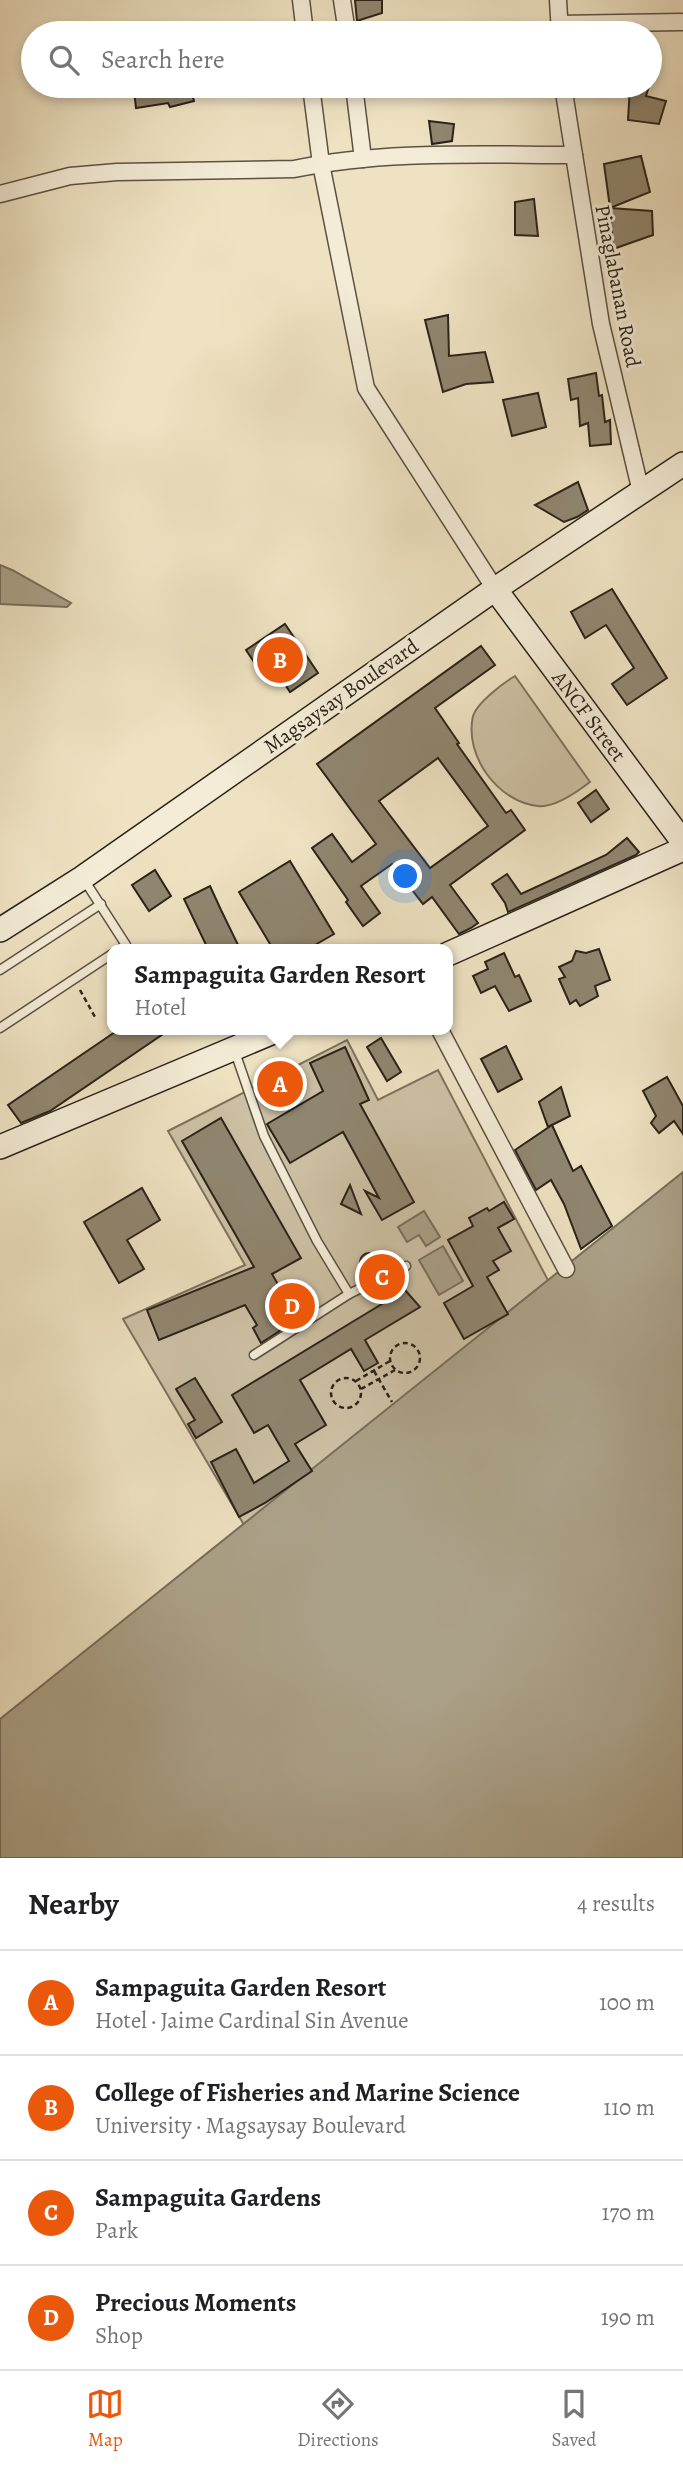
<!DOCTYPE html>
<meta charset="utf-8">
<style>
:root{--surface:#fff;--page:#f2f2f2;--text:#202124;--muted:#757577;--line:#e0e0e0;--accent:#ea580c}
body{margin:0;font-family:Alegreya,serif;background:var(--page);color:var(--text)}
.you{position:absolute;left:406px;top:877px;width:24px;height:24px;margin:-18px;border:5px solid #fff;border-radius:50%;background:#1a73e8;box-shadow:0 0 0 10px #1a73e833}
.badge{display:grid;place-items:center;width:46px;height:46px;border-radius:50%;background:var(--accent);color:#fff;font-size:23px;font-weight:700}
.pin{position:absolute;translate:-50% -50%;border:4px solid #fff;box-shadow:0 2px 7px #0006}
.popup{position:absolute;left:107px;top:944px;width:346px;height:91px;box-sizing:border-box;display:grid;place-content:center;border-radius:14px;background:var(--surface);filter:drop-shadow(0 2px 5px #0005);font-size:23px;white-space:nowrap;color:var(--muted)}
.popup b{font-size:26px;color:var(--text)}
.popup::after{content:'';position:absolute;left:50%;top:100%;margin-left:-14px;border:14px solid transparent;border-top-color:var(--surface)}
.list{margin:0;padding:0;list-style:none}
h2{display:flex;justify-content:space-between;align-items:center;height:91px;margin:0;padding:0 28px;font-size:30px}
h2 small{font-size:23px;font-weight:400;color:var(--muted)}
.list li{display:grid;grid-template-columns:46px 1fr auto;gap:21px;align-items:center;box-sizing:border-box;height:105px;padding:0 28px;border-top:2px solid var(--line)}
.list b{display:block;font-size:26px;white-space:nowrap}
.list p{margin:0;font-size:23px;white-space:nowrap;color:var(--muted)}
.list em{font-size:23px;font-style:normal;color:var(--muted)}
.icon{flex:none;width:38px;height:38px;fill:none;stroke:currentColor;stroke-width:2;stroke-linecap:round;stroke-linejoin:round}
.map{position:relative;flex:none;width:683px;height:1858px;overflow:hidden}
.search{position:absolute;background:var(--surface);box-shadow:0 4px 10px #0003;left:21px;right:21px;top:21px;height:77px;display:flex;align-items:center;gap:18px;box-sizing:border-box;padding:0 24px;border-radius:38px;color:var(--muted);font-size:26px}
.sheet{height:511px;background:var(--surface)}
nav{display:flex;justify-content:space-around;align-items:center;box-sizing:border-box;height:98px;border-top:2px solid var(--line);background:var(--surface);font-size:19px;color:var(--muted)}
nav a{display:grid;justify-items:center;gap:4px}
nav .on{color:var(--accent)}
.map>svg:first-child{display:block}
.green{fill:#cdc1a5;stroke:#7c725e;stroke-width:2}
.water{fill:#aba188;stroke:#776e5b;stroke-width:2}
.building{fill:#908670;stroke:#2a2218;stroke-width:2;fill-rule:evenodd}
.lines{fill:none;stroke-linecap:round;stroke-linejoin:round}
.lane-casing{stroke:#5b5242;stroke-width:11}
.street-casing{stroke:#5b5242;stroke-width:19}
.secondary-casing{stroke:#2a2218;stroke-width:26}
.path{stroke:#2a2218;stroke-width:2.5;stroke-dasharray:5 3.5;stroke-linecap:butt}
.lane{stroke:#f4ecd7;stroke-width:8}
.street{stroke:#f4ecd7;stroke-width:16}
.secondary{stroke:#f4ecd7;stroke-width:23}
.labels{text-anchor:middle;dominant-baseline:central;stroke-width:6;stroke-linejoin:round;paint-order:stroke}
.street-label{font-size:21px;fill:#2a2218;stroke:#f4ecd7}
</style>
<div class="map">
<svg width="683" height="1858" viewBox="0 0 683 1858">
<rect width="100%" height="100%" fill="#eee2c2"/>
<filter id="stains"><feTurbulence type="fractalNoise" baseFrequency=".00286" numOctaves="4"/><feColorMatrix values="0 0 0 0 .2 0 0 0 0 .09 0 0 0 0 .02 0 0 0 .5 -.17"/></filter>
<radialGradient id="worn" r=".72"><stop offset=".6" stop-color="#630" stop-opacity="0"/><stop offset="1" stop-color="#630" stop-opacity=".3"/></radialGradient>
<g class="green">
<path d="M515,676l75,106c-13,10 -36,26 -52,24 -40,-4 -74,-50 -65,-90 4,-13 30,-33 42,-40z"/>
<polygon points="347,1040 378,1100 438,1070 552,1288 247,1530 123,1319 245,1265 168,1131"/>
</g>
<g class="water">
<polygon points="0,565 12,570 71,603 67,607 0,604"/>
<polygon points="683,1172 683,1858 0,1858 0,1719"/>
<polygon points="424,1211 440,1237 426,1246 419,1235 407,1242 398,1227"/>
<polygon points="443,1246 463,1281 439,1295 419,1260"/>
</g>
<g class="building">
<polygon points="355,0 382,0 382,13 357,21"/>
<polygon points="160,86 190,86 194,101 170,107 168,103 136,108 134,90"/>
<polygon points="630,86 649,86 646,96 666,101 659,124 628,120"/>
<polygon points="429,121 454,124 452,141 432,144"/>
<polygon points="641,156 650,192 610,208 604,164"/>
<polygon points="534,199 538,236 515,235 515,202"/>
<polygon points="610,208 652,211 653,235 613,249"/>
<polygon points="448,315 449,356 485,352 493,382 466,384 443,392 425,320"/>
<polygon points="596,373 599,396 602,395 605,422 610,420 611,444 590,446 588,423 580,426 578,398 571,400 568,379"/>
<polygon points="538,393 546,427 512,436 503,400"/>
<polygon points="578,482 588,510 577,517 564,522 535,505"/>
<polygon points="612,589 667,678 627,705 612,684 634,668 606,625 585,638 571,612"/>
<polygon points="285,624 318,673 290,692 275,669 264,677 246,650"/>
<path d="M481,646l14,19 -60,43 24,35 -2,1 49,69 5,-3 14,20 -75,55 28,38 -7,5 -12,6 -27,-37 -9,7 -31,-40 -31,22 19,27 -17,13 -17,-24 2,-2 -36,-52 20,-14 20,28 24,-18 -59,-80zM438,758l50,68 -58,42 -51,-67z"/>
<polygon points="596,790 609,809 591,822 578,803"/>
<polygon points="627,838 639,852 636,855 508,912 505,903 492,884 507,874 521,894 606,855"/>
<polygon points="290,861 334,934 308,949 273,949 239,892"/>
<polygon points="155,870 171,896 149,911 132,885"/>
<polygon points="210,886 221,910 240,949 208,949 184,899"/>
<polygon points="599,949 610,980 595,986 598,996 580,1006 576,1000 570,1004 559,979 565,977 559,967 572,961 576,951 586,953"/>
<polygon points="504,953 515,977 519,975 531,1001 509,1011 495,986 481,993 473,976 488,969 485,962"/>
<polygon points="118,1030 169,1030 50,1111 21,1123 8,1105"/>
<polygon points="381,1038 401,1072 387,1081 367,1047"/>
<polygon points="506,1046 522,1079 498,1092 481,1059"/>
<polygon points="345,1047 369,1100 360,1104 414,1202 382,1220 365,1191 379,1198 343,1132 290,1163 267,1124 323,1091 310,1063"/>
<polygon points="667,1077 683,1106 683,1134 674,1121 659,1133 651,1123 656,1116 643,1091"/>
<polygon points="561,1087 570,1116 548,1127 539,1102"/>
<polygon points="221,1118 301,1258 272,1274 298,1319 261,1343 253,1328 257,1325 245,1305 159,1340 147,1310 254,1267 182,1141"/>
<polygon points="552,1125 573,1171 581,1166 612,1226 581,1249 564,1204 551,1180 536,1190 515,1150"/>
<polygon points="350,1185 361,1214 341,1204"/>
<polygon points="142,1188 160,1220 127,1240 144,1269 119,1283 84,1222"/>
<polygon points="504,1202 514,1219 498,1228 511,1251 493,1261 499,1270 487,1277 508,1314 464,1339 444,1303 473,1286 448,1240 473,1226 469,1218 487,1208 489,1211"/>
<circle cx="369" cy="1262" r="9"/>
<polygon points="405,1290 420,1307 365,1340 378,1363 364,1371 351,1349 300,1380 326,1425 295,1444 312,1471 265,1503 239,1517 211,1462 236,1449 254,1483 289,1461 268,1425 254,1433 232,1395"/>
<polygon points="195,1378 222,1422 196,1438 188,1424 195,1420 176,1389"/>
</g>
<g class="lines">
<defs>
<g id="lane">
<polyline points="83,878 126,945 120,949"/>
<polyline points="0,970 101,904"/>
<polyline points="0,1028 112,954"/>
<polyline points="235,1052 264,1136 317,1241 349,1294 406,1266"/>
<polyline points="254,1355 349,1294"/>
</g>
<g id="street">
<polyline points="301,0 305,33"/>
<polyline points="342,0 347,33"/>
<polyline points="558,0 560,33"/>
<polyline points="559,24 681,22"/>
<polyline points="311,86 321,164 366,388 495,589"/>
<polyline points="354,86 363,159"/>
<polyline points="563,86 601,324 641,492"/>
<path d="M0,194l70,-18 47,-4 177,-3c91,-19 187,-14 280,-14"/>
<polyline points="440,1030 566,1269"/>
</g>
<g id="secondary">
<polyline points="495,589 683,842"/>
<polyline points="0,930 82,878 495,589 683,464"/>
<polyline points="448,954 683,849"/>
<polyline points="0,1147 278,1030"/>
</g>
</defs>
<use href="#lane" class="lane-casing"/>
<use href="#street" class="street-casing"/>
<use href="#secondary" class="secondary-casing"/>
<g class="path">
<polyline points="80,990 95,1017"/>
<circle cx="405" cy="1358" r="15"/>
<polyline points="374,1371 392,1402"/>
<circle cx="346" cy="1393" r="15"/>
<polyline points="356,1381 390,1361"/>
<polyline points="361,1389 395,1370"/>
</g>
<use href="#lane" class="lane"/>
<use href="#street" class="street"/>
<use href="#secondary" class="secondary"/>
</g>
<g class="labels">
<g class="street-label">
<text transform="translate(618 286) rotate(79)">Pinaglabanan Road</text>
<text transform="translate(341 696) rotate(-35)">Magsaysay Boulevard</text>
<text transform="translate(589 716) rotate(53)">ANCF Street</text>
</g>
</g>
<rect width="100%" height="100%" filter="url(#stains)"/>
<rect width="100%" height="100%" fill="url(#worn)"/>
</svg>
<div class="you"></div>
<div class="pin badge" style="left:280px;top:1084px">A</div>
<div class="popup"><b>Sampaguita Garden Resort</b>Hotel</div>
<div class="pin badge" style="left:280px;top:660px">B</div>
<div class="pin badge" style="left:382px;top:1277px">C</div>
<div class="pin badge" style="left:292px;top:1306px">D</div>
<div class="search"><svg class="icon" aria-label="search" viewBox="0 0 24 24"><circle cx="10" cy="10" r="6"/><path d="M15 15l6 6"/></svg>Search here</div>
</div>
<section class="sheet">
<h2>Nearby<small>4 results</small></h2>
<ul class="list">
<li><span class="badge">A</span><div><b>Sampaguita Garden Resort</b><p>Hotel · Jaime Cardinal Sin Avenue</p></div><em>100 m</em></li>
<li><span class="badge">B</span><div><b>College of Fisheries and Marine Science</b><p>University · Magsaysay Boulevard</p></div><em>110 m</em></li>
<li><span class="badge">C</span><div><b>Sampaguita Gardens</b><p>Park</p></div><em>170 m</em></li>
<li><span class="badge">D</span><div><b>Precious Moments</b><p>Shop</p></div><em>190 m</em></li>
</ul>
</section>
<nav>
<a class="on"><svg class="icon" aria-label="map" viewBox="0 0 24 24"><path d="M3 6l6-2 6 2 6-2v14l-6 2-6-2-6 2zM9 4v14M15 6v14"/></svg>Map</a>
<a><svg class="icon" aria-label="directions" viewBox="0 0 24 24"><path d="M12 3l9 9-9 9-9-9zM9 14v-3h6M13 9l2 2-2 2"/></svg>Directions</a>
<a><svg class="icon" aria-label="saved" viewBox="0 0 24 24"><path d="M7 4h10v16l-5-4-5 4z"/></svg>Saved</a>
</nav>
